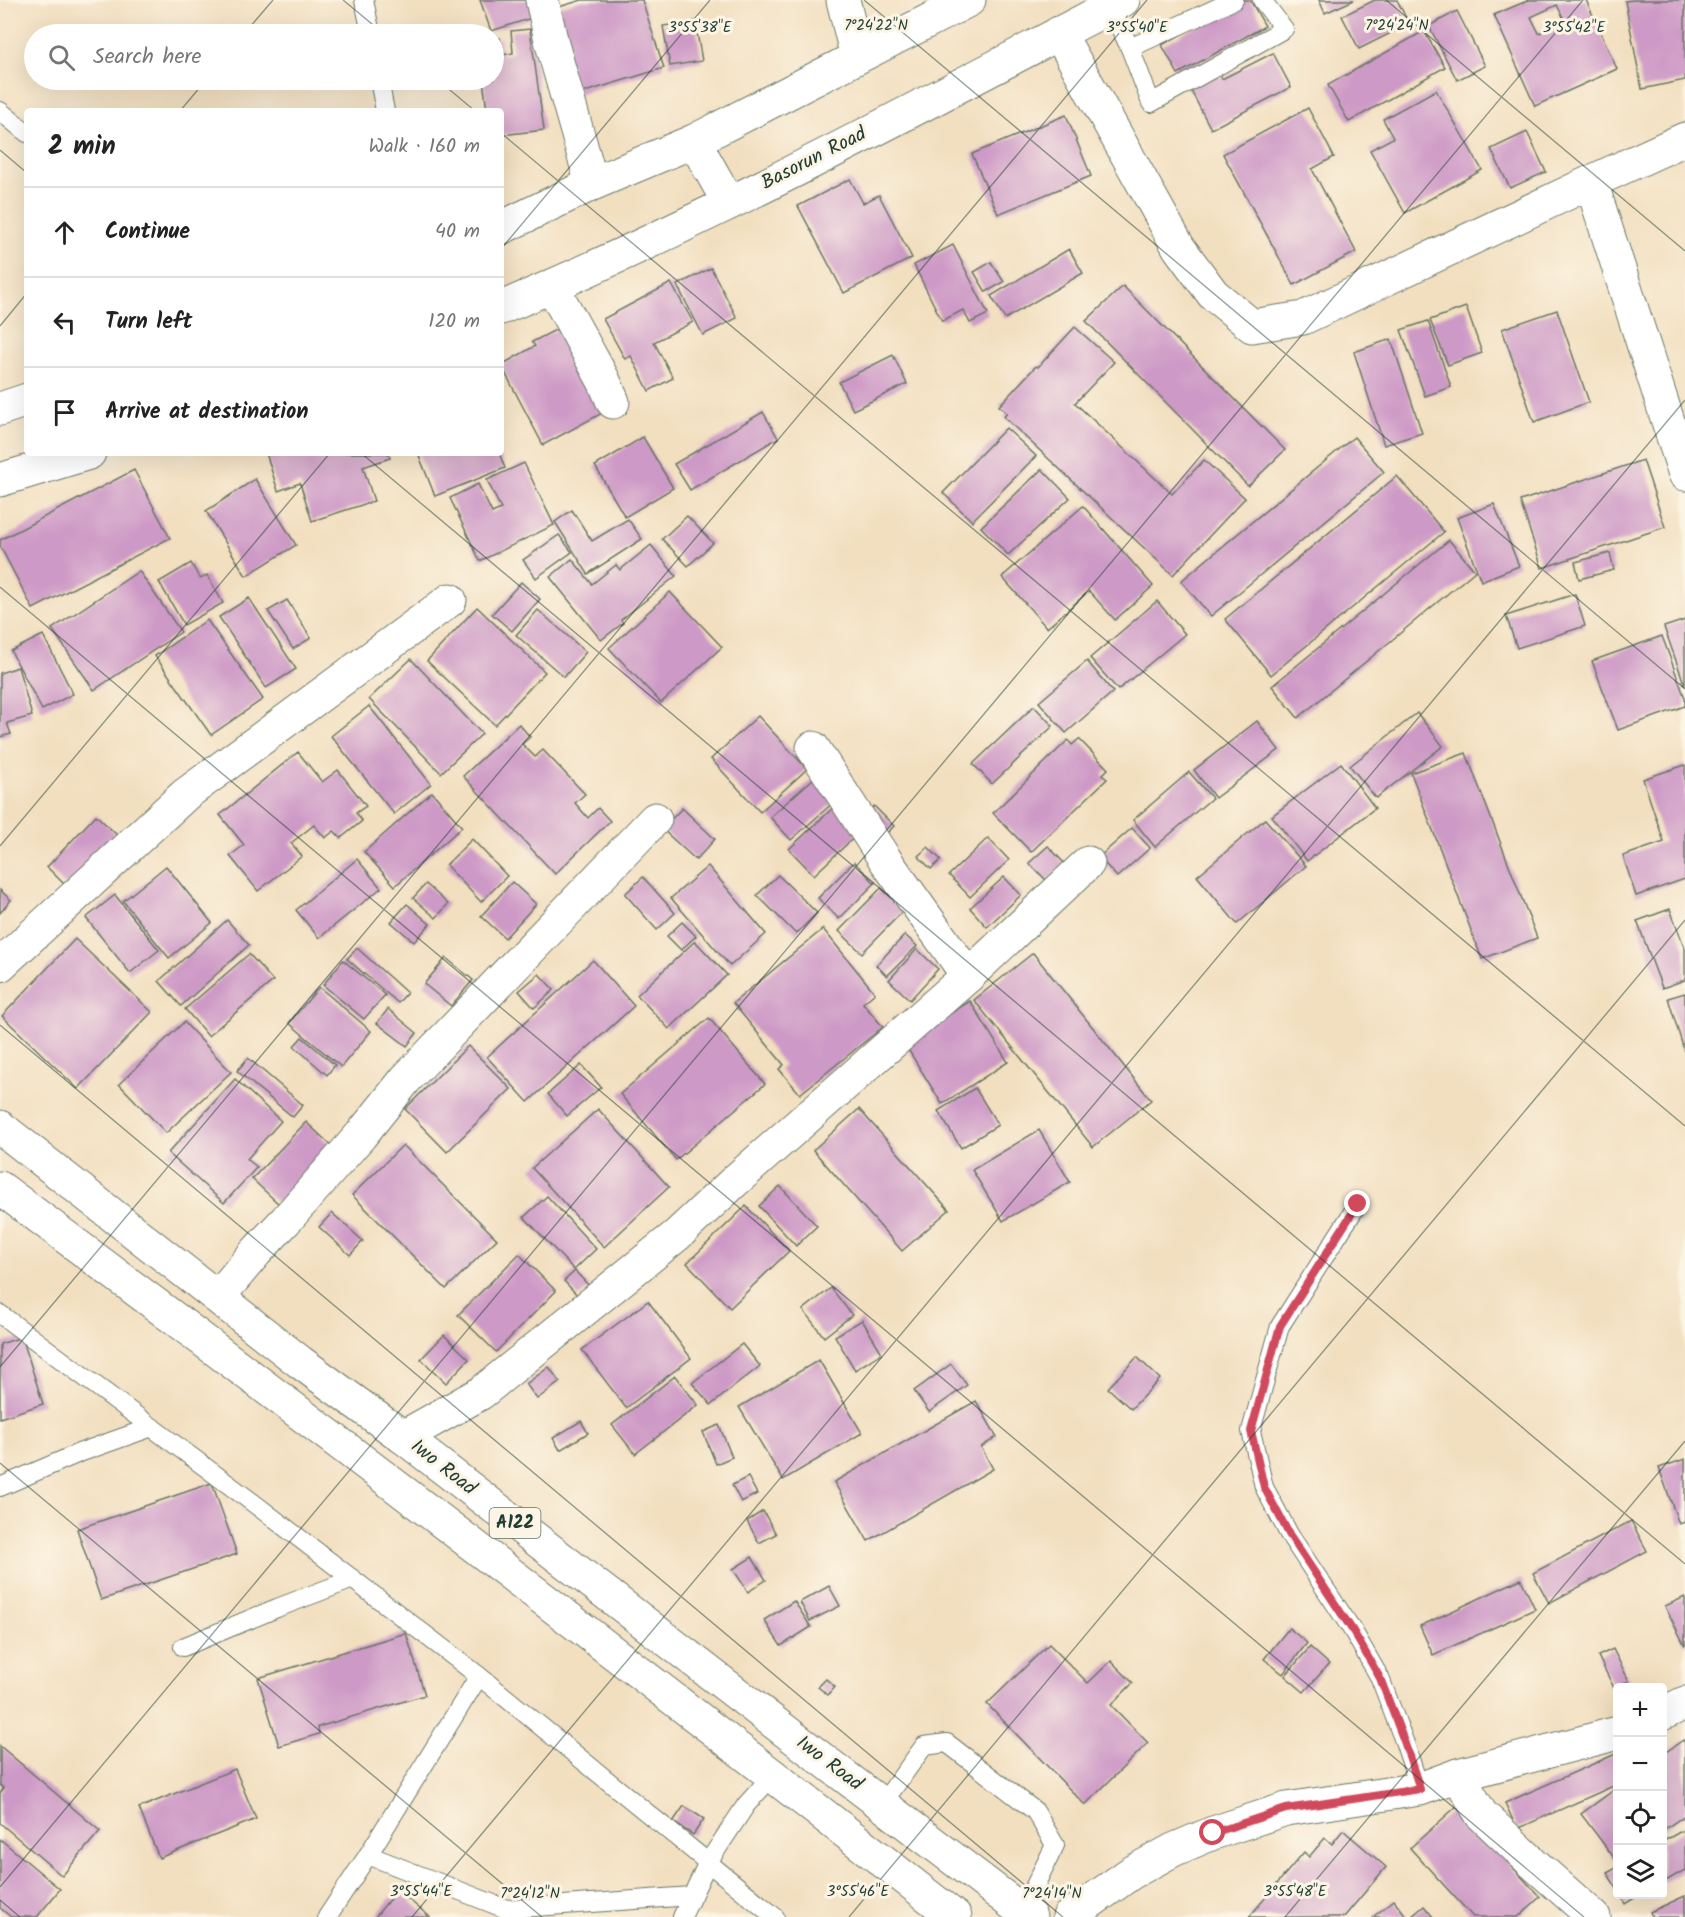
<!DOCTYPE html>
<meta charset="utf-8">
<style>
:root{--surface:#fff;--page:#f6f6f6;--text:#222;--muted:#767676;--line:#e0e0e0}
body{margin:0;font-family:Kalam,sans-serif;background:var(--page);color:var(--text)}
.controls{position:absolute;right:18px;bottom:18px;display:grid;overflow:hidden;border-radius:6px;box-shadow:0 6px 24px #0002}
.controls button{width:54px;height:54px;display:grid;place-items:center;padding:0;border:0;border-bottom:2px solid var(--line);background:var(--surface);color:var(--text);font:30px sans-serif}
.stop{position:absolute;width:18px;height:18px;margin:-14px;border:4px solid #d1495b;border-radius:50%;background:#fff}
.stop.end{background:#d1495b;border-color:#fff;box-shadow:0 2px 6px #0008}
.list{margin:0;padding:0;list-style:none}
h2{display:flex;justify-content:space-between;align-items:center;height:78px;margin:0;padding:0 24px;font-size:26px}
h2 small{font-size:20px;font-weight:400;color:var(--muted)}
.list li{display:grid;grid-template-columns:39px 1fr auto;gap:18px;align-items:center;box-sizing:border-box;height:90px;padding:0 24px;border-top:2px solid var(--line)}
.list b{display:block;font-size:22px;white-space:nowrap}
.list em{font-size:20px;font-style:normal;color:var(--muted)}
.icon{flex:none;width:33px;height:33px;fill:none;stroke:currentColor;stroke-width:2;stroke-linecap:round;stroke-linejoin:round}
.map{position:relative;flex:none;width:1685px;height:1917px;overflow:hidden}
.search{position:absolute;background:var(--surface);box-shadow:0 6px 24px #0002;left:24px;top:24px;width:480px;height:66px;display:flex;align-items:center;gap:15px;box-sizing:border-box;padding:0 21px;border-radius:33px;color:var(--muted);font-size:22px}
.panel{position:absolute;background:var(--surface);box-shadow:0 6px 24px #0002;left:24px;top:108px;width:480px;height:348px;border-radius:6px}
.map>svg:first-child{display:block}
.building{fill:#cd99c6;fill-rule:evenodd}
.lines{fill:none;stroke-linecap:round;stroke-linejoin:round}
.service-casing{stroke:#697665;stroke-width:20}
.minor-casing{stroke:#697665;stroke-width:35}
.secondary-casing{stroke:#697665;stroke-width:35}
.trunk-casing{stroke:#697665;stroke-width:35}
.service{stroke:#fff;stroke-width:18}
.minor{stroke:#fff;stroke-width:33}
.secondary{stroke:#fff;stroke-width:33}
.trunk{stroke:#fff;stroke-width:33}
.route{stroke:#d1495b;stroke-width:8}
.ticks{fill:none;stroke:#1f3d34;stroke-width:1.5;stroke-opacity:0.45}
.labels{text-anchor:middle;dominant-baseline:central;stroke-width:6;stroke-linejoin:round;paint-order:stroke}
.shield{fill:#fcf5e5;stroke:#617469;stroke-width:1.5}
.shield-label{font-size:18px;font-weight:bold;fill:#1f3d34}
.street-label{font-size:20px;fill:#1f3d34;stroke:#fcf5e5}
.ticks-label{font-size:15px;text-anchor:middle;fill:#1f3d34;stroke:#fcf5e5;stroke-width:6;stroke-linejoin:round;paint-order:stroke}
</style>
<div class="map">
<svg width="1685" height="1917" viewBox="0 0 1685 1917">
<rect width="100%" height="100%" fill="#fcf5e5"/>
<filter id="ink" filterUnits="userSpaceOnUse"><feTurbulence type="fractalNoise" baseFrequency=".0167" numOctaves="2"/><feDisplacementMap in="SourceGraphic" scale="12" xChannelSelector="R" yChannelSelector="G"/><feConvolveMatrix kernelMatrix="1 2 1 2 8 2 1 2 1" color-interpolation-filters="sRGB"/></filter>
<filter id="wash" filterUnits="userSpaceOnUse"><feTurbulence type="fractalNoise" baseFrequency=".008" numOctaves="4" result="noise"/><feDisplacementMap in="SourceGraphic" scale="24" xChannelSelector="R" yChannelSelector="G"/><feGaussianBlur stdDeviation="1.35" result="paint"/><feColorMatrix in="noise" values="0 0 0 0 0 0 0 0 0 0 0 0 0 0 0 0 0 1.4 0 .05"/><feComposite in="paint" operator="in"/></filter>
<g filter="url(#wash)">
<rect width="100%" height="100%" fill="#f2dfc0"/>
<g id="blocks">
<g class="building">
<polygon points="480,0 533,0 538,16 491,31"/>
<polygon points="582,0 642,0 664,68 578,94 552,9"/>
<polygon points="1243,0 1250,0 1265,26 1178,74 1162,45"/>
<polygon points="1319,0 1354,0 1325,13"/>
<polygon points="1375,0 1397,0 1409,24 1359,49 1342,16"/>
<path d="M1529,0h57l31,69 -82,37 -41,-91zM1557,5l8,16 -26,12 -8,-16z"/>
<polygon points="1633,0 1685,0 1685,80 1642,89 1625,1"/>
<polygon points="1457,11 1485,66 1457,80 1429,26"/>
<polygon points="695,21 702,61 670,66 663,26"/>
<polygon points="530,29 544,130 501,135 501,111 487,111 483,80 494,80 494,39 500,38 502,55 513,53 511,31"/>
<polygon points="1424,31 1445,67 1349,122 1328,85"/>
<polygon points="1273,53 1291,87 1211,129 1189,87 1219,72 1222,79"/>
<polygon points="1436,90 1482,170 1405,213 1370,150 1393,138 1383,119"/>
<polygon points="1308,108 1334,157 1312,169 1356,252 1294,285 1223,154"/>
<polygon points="1066,115 1091,176 998,214 972,154"/>
<polygon points="1527,132 1546,172 1510,188 1491,149"/>
<polygon points="850,179 863,203 879,195 912,258 844,293 798,206"/>
<polygon points="953,245 988,314 970,323 963,310 942,321 914,265"/>
<polygon points="1069,249 1083,273 1005,319 991,296"/>
<polygon points="991,262 1004,282 986,292 974,272"/>
<polygon points="711,268 737,318 703,335 677,285"/>
<polygon points="671,283 693,322 654,342 673,378 649,391 631,356 625,359 603,319"/>
<polygon points="1123,286 1285,450 1248,486 1086,321"/>
<polygon points="1466,307 1482,353 1448,365 1430,320"/>
<polygon points="1557,310 1589,402 1534,422 1502,329"/>
<polygon points="1428,321 1451,387 1425,396 1401,330"/>
<polygon points="561,327 606,411 543,445 501,365 535,346 532,342"/>
<polygon points="1075,327 1114,362 1075,403 1172,494 1204,460 1245,498 1173,575 1004,417 1007,413 999,406 1036,366 1038,367"/>
<polygon points="1391,339 1422,433 1384,445 1354,352"/>
<polygon points="893,355 907,384 853,410 839,382"/>
<polygon points="763,412 778,438 690,490 674,464"/>
<polygon points="1006,428 1036,456 972,521 943,493"/>
<polygon points="643,437 673,488 625,517 595,466"/>
<polygon points="1354,437 1384,472 1211,616 1181,581"/>
<polygon points="266,453 388,453 390,458 363,467 374,501 312,521 300,483 278,491"/>
<polygon points="418,453 499,453 505,468 435,496"/>
<polygon points="1643,460 1665,527 1542,568 1520,501"/>
<polygon points="524,463 554,525 480,561 450,498 478,484 492,513 501,509 487,480"/>
<polygon points="1042,469 1070,498 1008,555 981,527"/>
<polygon points="134,470 170,538 33,609 0,546 0,540"/>
<polygon points="1397,476 1444,532 1271,675 1225,619"/>
<polygon points="255,479 296,545 246,576 206,511"/>
<polygon points="1494,504 1519,566 1481,581 1457,518"/>
<polygon points="1083,506 1153,586 1115,620 1089,591 1047,628 1002,577"/>
<polygon points="572,510 592,541 628,519 642,539 588,574 555,522"/>
<polygon points="687,516 713,543 688,566 662,539"/>
<polygon points="559,535 572,552 536,578 523,560"/>
<polygon points="1449,540 1475,571 1298,718 1272,686"/>
<polygon points="651,545 676,576 621,620 623,623 601,640 550,577 572,559 592,584 616,565 620,570"/>
<polygon points="1610,553 1614,570 1579,579 1575,562"/>
<polygon points="191,563 200,579 207,575 223,603 184,625 159,582"/>
<polygon points="139,571 181,632 94,690 52,629"/>
<polygon points="521,582 540,599 512,631 492,614"/>
<polygon points="670,592 722,647 661,703 609,648"/>
<polygon points="1575,594 1585,626 1517,648 1506,616"/>
<polygon points="249,598 296,669 266,688 219,617"/>
<polygon points="287,600 311,638 293,649 268,611"/>
<polygon points="1157,601 1185,634 1118,690 1090,658"/>
<polygon points="477,607 545,672 495,725 427,661"/>
<polygon points="538,610 586,652 564,677 516,635"/>
<polygon points="207,620 263,699 211,735 155,656"/>
<polygon points="1685,620 1685,686 1664,627"/>
<polygon points="43,635 73,694 42,710 11,651"/>
<polygon points="1662,636 1685,698 1685,706 1618,730 1592,661"/>
<polygon points="411,659 482,734 441,773 369,699"/>
<polygon points="1087,661 1113,692 1066,733 1039,702"/>
<polygon points="18,667 32,716 7,723 11,734 0,737 0,673"/>
<polygon points="369,706 431,784 394,814 331,736"/>
<polygon points="1034,706 1053,726 992,784 973,764"/>
<polygon points="1417,713 1443,746 1376,798 1350,766"/>
<polygon points="758,716 807,769 760,812 711,759"/>
<polygon points="1257,721 1279,750 1215,798 1194,770"/>
<polygon points="519,724 530,737 522,744 535,757 543,750 585,794 575,803 588,818 598,808 610,821 555,874 463,776"/>
<polygon points="1079,739 1108,769 1102,775 1107,779 1031,852 993,813 1068,740 1072,745"/>
<polygon points="298,752 322,782 338,770 366,806 356,813 362,821 341,838 334,831 325,838 314,825 291,843 302,856 258,891 230,856 244,845 220,815"/>
<polygon points="1466,753 1537,938 1482,959 1411,773"/>
<polygon points="1341,763 1375,808 1307,861 1272,816"/>
<polygon points="1685,765 1685,879 1636,896 1623,856 1664,842 1643,779"/>
<polygon points="1189,772 1212,798 1155,847 1133,820"/>
<polygon points="814,778 835,801 791,840 770,817"/>
<polygon points="432,792 462,827 395,886 364,852"/>
<polygon points="838,803 863,829 814,875 789,849"/>
<polygon points="874,806 894,826 883,837 864,817"/>
<polygon points="682,808 715,839 696,860 662,829"/>
<polygon points="96,815 117,835 68,888 47,867"/>
<polygon points="1265,819 1306,866 1237,924 1197,876"/>
<polygon points="1132,828 1150,848 1117,877 1099,857"/>
<polygon points="988,838 1009,860 970,897 949,875"/>
<polygon points="472,839 507,876 481,902 446,865"/>
<polygon points="1048,846 1065,864 1047,881 1029,863"/>
<polygon points="928,847 941,860 931,869 918,856"/>
<polygon points="357,859 381,888 319,938 296,910"/>
<polygon points="854,862 875,883 839,919 818,898"/>
<polygon points="166,866 212,923 169,958 123,901"/>
<polygon points="708,866 766,934 730,966 671,898"/>
<polygon points="778,875 817,913 796,934 757,895"/>
<polygon points="643,877 675,913 657,930 625,894"/>
<polygon points="1004,877 1021,895 987,927 970,908"/>
<polygon points="512,882 536,904 505,938 481,916"/>
<polygon points="426,884 448,904 436,918 413,898"/>
<polygon points="881,888 904,910 862,953 839,931"/>
<polygon points="0,890 11,900 0,913"/>
<polygon points="115,895 159,950 130,973 86,918"/>
<polygon points="407,904 430,924 414,942 391,922"/>
<polygon points="1670,909 1685,949 1685,980 1662,988 1637,921"/>
<polygon points="227,920 249,945 181,1006 159,981"/>
<polygon points="682,922 696,936 681,950 667,936"/>
<polygon points="823,929 875,993 863,1003 883,1027 800,1094 779,1069 784,1065 733,1003"/>
<polygon points="905,935 917,946 887,976 876,965"/>
<polygon points="75,939 152,1012 78,1089 2,1016"/>
<polygon points="695,941 727,975 669,1029 637,995"/>
<polygon points="357,948 407,993 398,1003 347,959"/>
<polygon points="917,949 938,969 910,1000 889,980"/>
<polygon points="1033,953 1151,1100 1093,1147 974,1000"/>
<polygon points="249,954 273,981 208,1036 185,1009"/>
<polygon points="446,958 473,980 451,1006 424,984"/>
<polygon points="343,960 385,995 364,1019 323,985"/>
<polygon points="593,960 634,1006 528,1102 487,1057"/>
<polygon points="539,974 554,990 534,1008 519,991"/>
<polygon points="319,987 371,1031 341,1067 289,1023"/>
<polygon points="1685,993 1685,1050 1684,1050 1668,998"/>
<polygon points="970,1001 1008,1062 942,1104 904,1043"/>
<polygon points="388,1009 417,1033 407,1046 377,1023"/>
<polygon points="709,1018 765,1084 676,1160 620,1094"/>
<polygon points="184,1022 231,1072 166,1133 119,1084"/>
<polygon points="302,1037 335,1065 327,1075 294,1046"/>
<polygon points="468,1046 511,1089 447,1152 405,1109"/>
<polygon points="248,1058 303,1105 293,1117 237,1071"/>
<polygon points="581,1065 601,1087 567,1116 548,1094"/>
<polygon points="235,1079 281,1121 247,1159 257,1167 224,1203 168,1153"/>
<polygon points="975,1088 998,1125 961,1148 938,1111"/>
<polygon points="598,1109 669,1187 604,1247 532,1168"/>
<polygon points="859,1109 949,1210 902,1251 813,1150"/>
<polygon points="306,1122 335,1149 281,1206 252,1179"/>
<polygon points="1039,1130 1070,1182 1003,1221 972,1170"/>
<polygon points="403,1145 497,1239 446,1289 352,1195"/>
<polygon points="780,1186 817,1226 796,1246 759,1206"/>
<polygon points="547,1196 596,1249 574,1270 524,1217"/>
<polygon points="746,1206 789,1251 730,1308 687,1263"/>
<polygon points="332,1213 363,1241 350,1255 319,1227"/>
<polygon points="519,1254 556,1291 496,1352 458,1315"/>
<polygon points="575,1271 590,1287 579,1297 564,1281"/>
<polygon points="831,1288 852,1315 824,1337 803,1310"/>
<polygon points="648,1301 691,1358 626,1408 582,1350"/>
<polygon points="862,1320 882,1353 855,1370 835,1336"/>
<polygon points="444,1335 469,1359 446,1383 421,1359"/>
<polygon points="22,1337 43,1404 0,1418 0,1344"/>
<polygon points="742,1344 760,1366 711,1405 692,1383"/>
<polygon points="1137,1357 1160,1379 1131,1409 1108,1388"/>
<polygon points="819,1360 862,1433 783,1480 739,1407"/>
<polygon points="951,1364 967,1385 929,1412 914,1391"/>
<polygon points="549,1367 560,1382 537,1399 526,1384"/>
<polygon points="675,1376 698,1405 635,1454 612,1425"/>
<polygon points="976,1401 997,1437 981,1447 993,1469 868,1541 834,1482"/>
<polygon points="581,1421 588,1433 560,1450 553,1438"/>
<polygon points="719,1425 732,1457 716,1464 703,1432"/>
<polygon points="1685,1459 1685,1522 1679,1524 1659,1468"/>
<polygon points="748,1477 757,1494 741,1502 732,1485"/>
<polygon points="212,1483 237,1554 101,1600 77,1529"/>
<polygon points="763,1511 776,1534 759,1543 747,1521"/>
<polygon points="1631,1521 1647,1551 1549,1603 1533,1573"/>
<polygon points="752,1557 766,1580 748,1592 733,1569"/>
<polygon points="1521,1579 1535,1609 1433,1655 1420,1626"/>
<polygon points="829,1586 840,1606 810,1621 800,1602"/>
<polygon points="1685,1597 1685,1646 1665,1606"/>
<polygon points="794,1601 811,1627 781,1646 764,1620"/>
<polygon points="1289,1628 1307,1643 1283,1674 1264,1659"/>
<polygon points="406,1633 425,1695 318,1727 319,1734 279,1746 258,1678"/>
<polygon points="1049,1644 1088,1683 1111,1661 1133,1683 1111,1705 1148,1743 1085,1805 987,1704"/>
<polygon points="1310,1647 1329,1664 1304,1692 1285,1676"/>
<polygon points="1613,1649 1629,1681 1614,1688 1598,1656"/>
<polygon points="826,1679 835,1687 828,1695 818,1687"/>
<polygon points="1683,1740 1685,1743 1685,1815 1662,1831 1662,1746 1666,1752"/>
<polygon points="0,1746 100,1831 62,1876 0,1823 0,1793 4,1788 0,1785"/>
<polygon points="1618,1753 1618,1784 1517,1829 1505,1803"/>
<polygon points="235,1769 256,1819 159,1858 139,1808"/>
<polygon points="1618,1787 1618,1863 1581,1814"/>
<polygon points="684,1806 704,1819 693,1835 673,1822"/>
<polygon points="1457,1806 1540,1897 1518,1917 1473,1917 1410,1848"/>
<polygon points="1685,1829 1685,1870 1662,1883 1662,1842"/>
<polygon points="1343,1830 1386,1867 1344,1917 1249,1917 1304,1852 1309,1857 1325,1838 1332,1844"/>
<polygon points="0,1839 60,1889 37,1917 11,1917 0,1908"/>
<polygon points="1618,1867 1618,1890 1607,1873"/>
<polygon points="397,1890 430,1917 375,1917"/>
<polygon points="1620,1894 1641,1894 1625,1904"/>
<polygon points="1685,1896 1685,1917 1652,1917 1650,1912"/>
<polygon points="1394,1900 1407,1917 1373,1917"/>
<polygon points="1424,1906 1433,1917 1411,1917"/>
</g>
</g>
</g>
<g filter="url(#ink)">
<use href="#blocks" fill-opacity="0" stroke="#697665" stroke-width="1.5"/>
<g class="lines">
<defs>
<g id="service">
<polyline points="364,0 371,34"/>
<polyline points="1110,7 1130,48 1234,0"/>
<polyline points="1130,48 1151,103 1284,29 1262,0"/>
<polyline points="379,80 385,111"/>
<polyline points="0,111 27,133"/>
<polyline points="1358,1204 1280,1326 1251,1431 1264,1487 1289,1534 1353,1631 1380,1678 1404,1741 1420,1789"/>
<polyline points="0,1314 256,1505 479,1676 775,1917"/>
<polyline points="0,1487 79,1453 152,1427"/>
<polyline points="183,1647 277,1608 353,1579"/>
<polyline points="882,1804 924,1746 947,1743 1035,1811 1055,1845 1023,1910"/>
<polyline points="368,1855 506,1909 692,1896"/>
<polyline points="327,1917 368,1855 479,1676"/>
<polyline points="682,1917 707,1864 746,1805 773,1775"/>
</g>
<g id="minor">
<polyline points="542,0 552,44 592,184"/>
<polyline points="843,0 857,57"/>
<polyline points="1059,33 1179,248 1213,294 1252,326 1303,318 1591,182 1685,139"/>
<polyline points="1591,182 1685,474"/>
<polyline points="552,286 604,381 613,402"/>
<polyline points="813,748 886,861 968,976"/>
<polyline points="0,965 186,794 450,600"/>
<polyline points="218,1297 256,1252 286,1220 361,1135 406,1079 655,819"/>
<polyline points="403,1437 481,1393 677,1235 736,1180 968,976 1088,863"/>
<polyline points="1662,1714 1685,1703"/>
<polyline points="1458,1775 1481,1814 1533,1863 1594,1917"/>
<polyline points="1069,1917 1131,1873 1173,1850 1213,1833 1286,1809 1420,1789 1458,1775 1618,1733"/>
</g>
<g id="secondary">
<polyline points="694,141 729,203"/>
<polyline points="501,228 592,184 694,141 969,0"/>
<path d="M501,308c213,-90 417,-201 622,-308"/>
<polyline points="0,409 27,400"/>
<polyline points="0,480 89,453"/>
</g>
<g id="trunk">
<polyline points="0,1127 300,1362 403,1437 797,1740 1030,1917"/>
<path d="M0,1188c321,239 639,483 955,729"/>
</g>
</defs>
<use href="#service" class="service-casing"/>
<use href="#minor" class="minor-casing"/>
<use href="#secondary" class="secondary-casing"/>
<use href="#trunk" class="trunk-casing"/>
<use href="#service" class="service"/>
<use href="#minor" class="minor"/>
<use href="#secondary" class="secondary"/>
<use href="#trunk" class="trunk"/>
</g>
</g>
<g class="lines" filter="url(#ink)">
<polyline class="route" points="1213,1833 1286,1809 1420,1789 1404,1741 1380,1678 1353,1631 1289,1534 1264,1487 1251,1431 1280,1326 1358,1204"/>
</g>
<path class="ticks" d="M343,0l41,34M864,0l821,689M1386,0l299,251M244,34l29,-34M438,80l37,31M180,111l26,-31M501,133l1184,993M0,150l27,23M501,249l209,-249M0,326l27,-33M361,453l1324,1111M0,587l1584,1330M0,846l330,-393M0,1025l1063,892M0,1367l1147,-1367M0,1463l542,454M0,1887l1583,-1887M0,1900l20,17M412,1917l1273,-1517M849,1917l836,-997M1285,1917l400,-476"/>
<g class="labels">
<rect class="shield" x="489.5" y="1508" width="51" height="30" rx="4.5"/>
<g class="shield-label">
<text x="515" y="1523">A122</text>
</g>
<g class="street-label">
<text transform="translate(814 159) rotate(-27)">Basorun Road</text>
<text transform="translate(443 1468) rotate(38)">Iwo Road</text>
<text transform="translate(829 1764) rotate(37)">Iwo Road</text>
</g>
</g>
<g class="ticks-label">
<text x="876" y="30">7°24'22"N</text>
<text x="1397" y="30">7°24'24"N</text>
<text x="700" y="32">3°55'38"E</text>
<text x="1137" y="32">3°55'40"E</text>
<text x="1574" y="32">3°55'42"E</text>
<text x="421" y="1896">3°55'44"E</text>
<text x="858" y="1896">3°55'46"E</text>
<text x="1295" y="1896">3°55'48"E</text>
<text x="530" y="1898">7°24'12"N</text>
<text x="1052" y="1898">7°24'14"N</text>
</g>
</svg>
<div class="controls">
<button>+</button>
<button>−</button>
<button><svg class="icon" aria-label="locate" viewBox="0 0 24 24"><circle cx="12" cy="12" r="6"/><path d="M12 2v4M12 18v4M2 12h4M18 12h4"/></svg></button>
<button><svg class="icon" aria-label="layers" viewBox="0 0 24 24"><path d="M12 4l9 5-9 5-9-5zM3 14l9 5 9-5"/></svg></button>
</div>
<div class="stop" style="left:1213px;top:1833px"></div>
<div class="stop end" style="left:1358px;top:1204px"></div>
<div class="search"><svg class="icon" aria-label="search" viewBox="0 0 24 24"><circle cx="10" cy="10" r="6"/><path d="M15 15l6 6"/></svg>Search here</div>
<section class="panel">
<h2>2 min<small>Walk · 160 m</small></h2>
<ul class="list">
<li><svg class="icon" aria-label="ahead" viewBox="0 0 24 24"><path d="M12 20V5M6 11l6-6 6 6"/></svg><div><b>Continue</b></div><em>40 m</em></li>
<li><svg class="icon" aria-label="left" viewBox="0 0 24 24"><path d="M17 20v-9H6M10 6l-5 5 5 5"/></svg><div><b>Turn left</b></div><em>120 m</em></li>
<li><svg class="icon" aria-label="arrive" viewBox="0 0 24 24"><path d="M6 21V4h12l-3 4 3 4H6"/></svg><div><b>Arrive at destination</b></div></li>
</ul>
</section>
</div>
